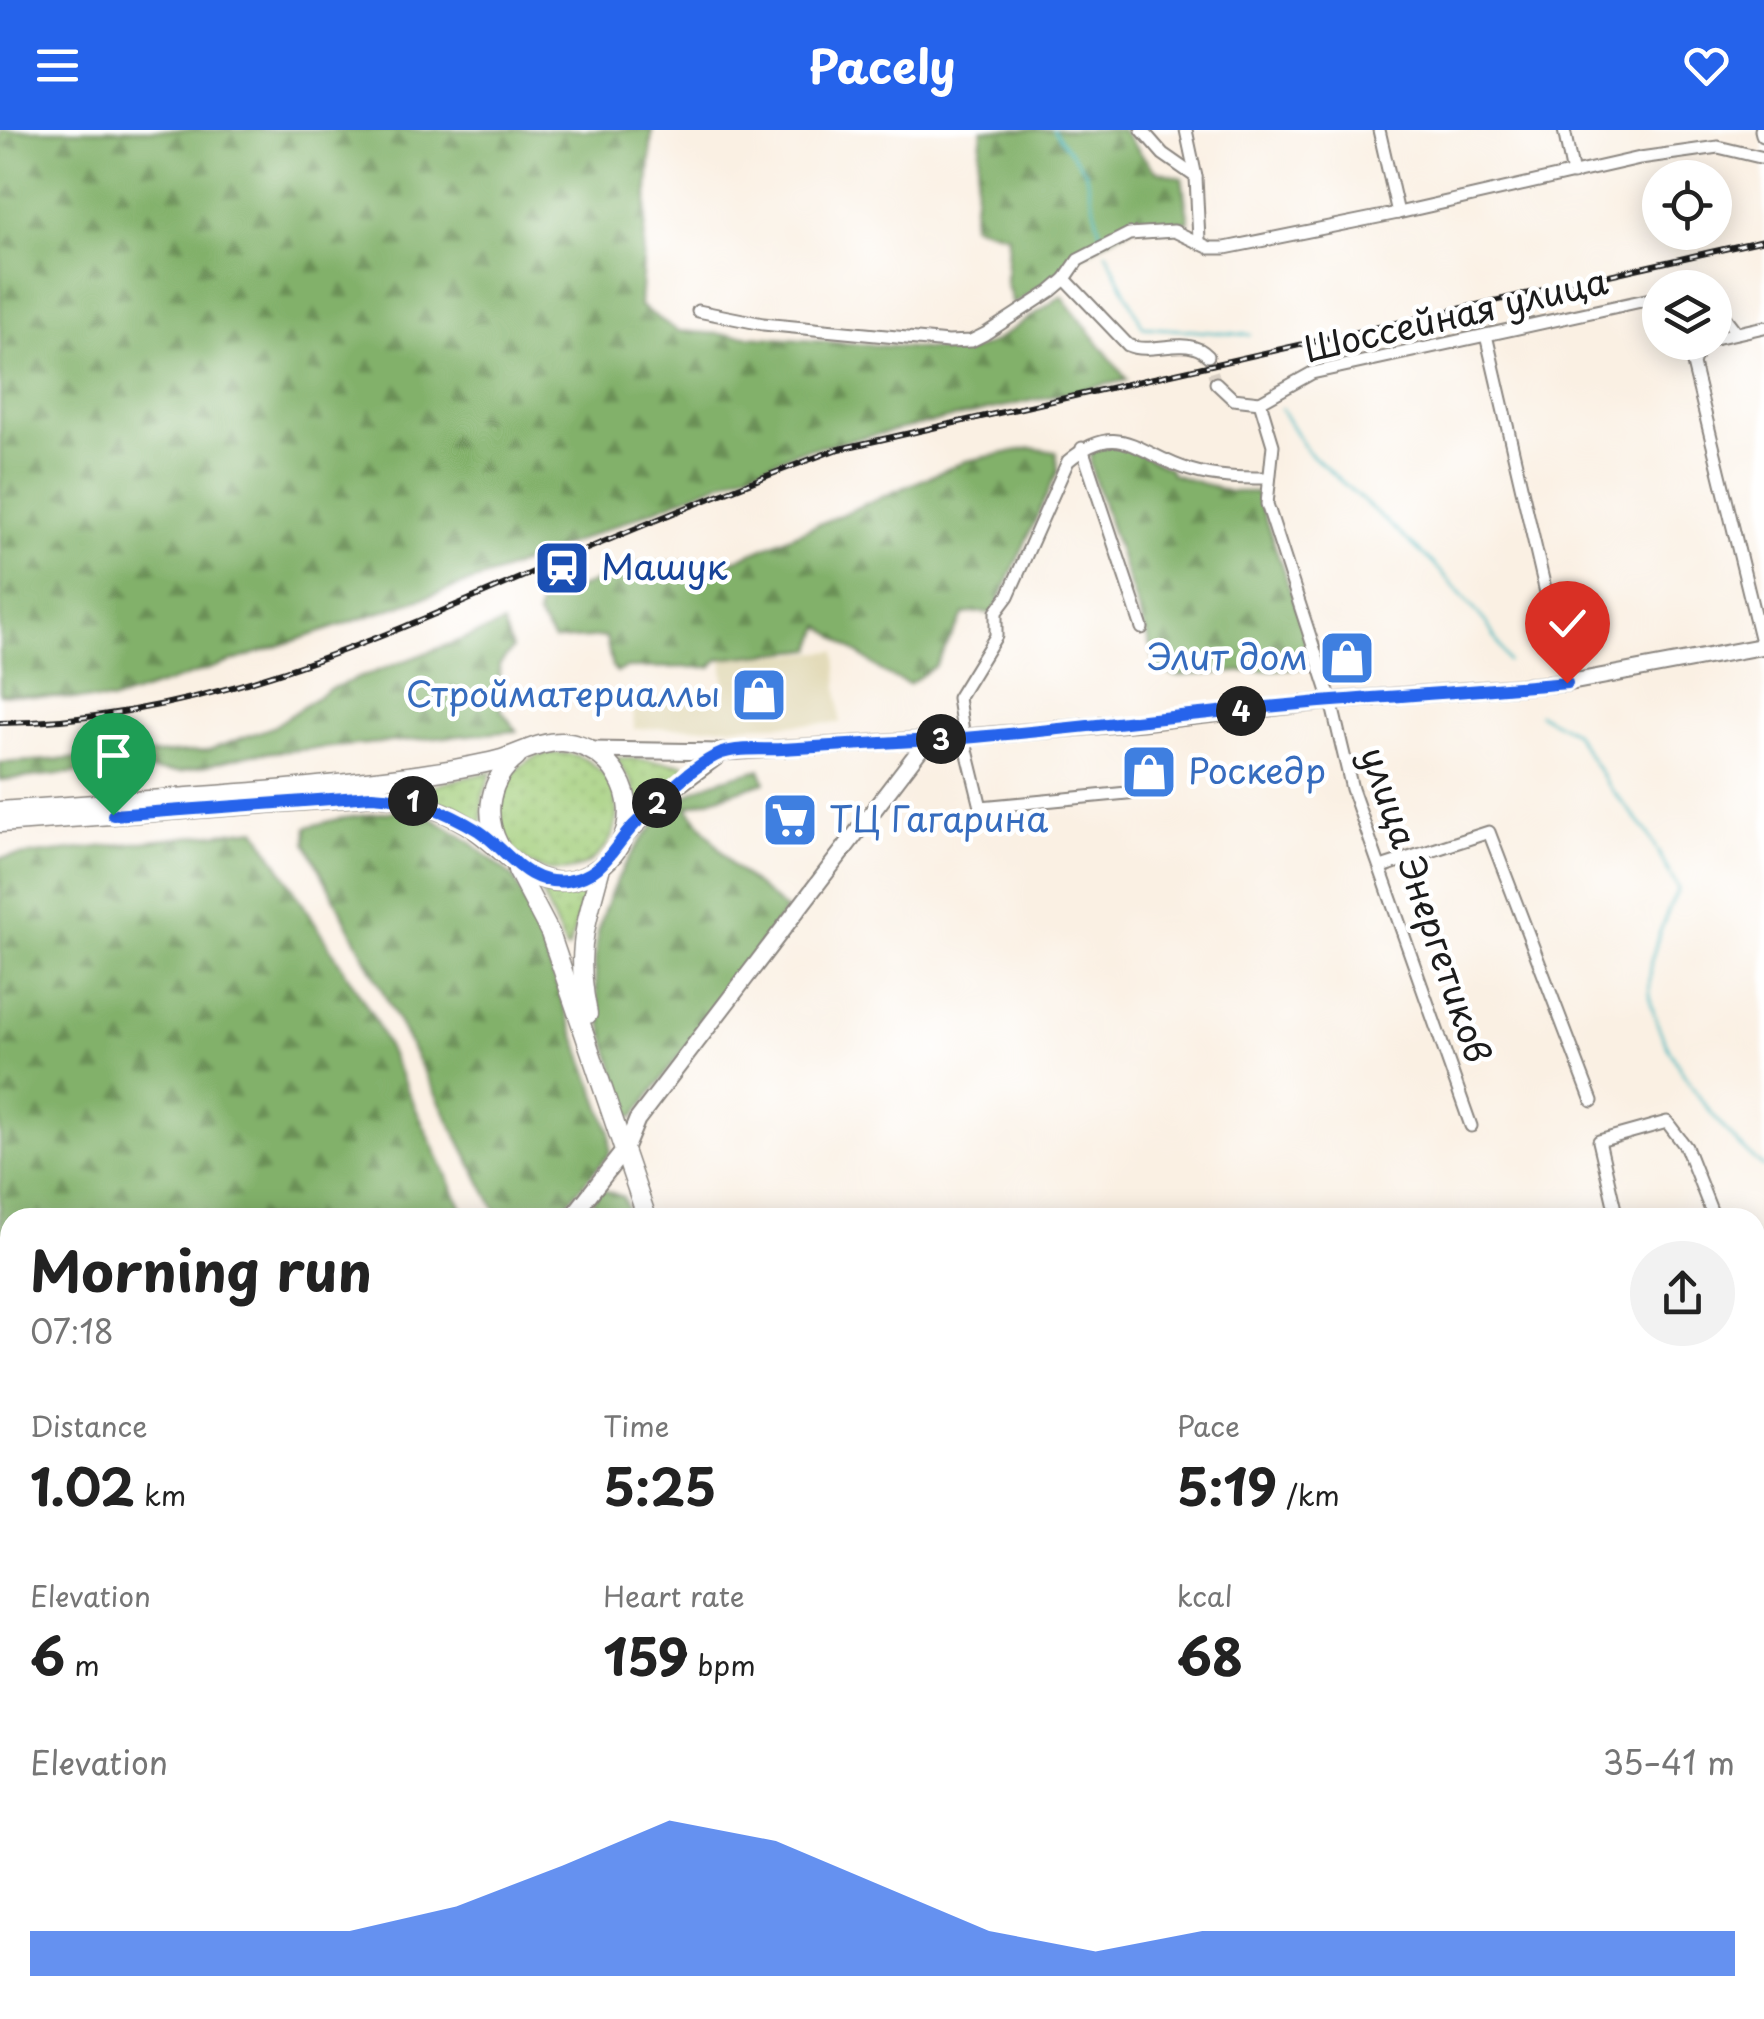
<!DOCTYPE html>
<html lang="en">
<head>
<meta charset="utf-8">
<style>
	body { margin:0; font-family:"Playpen Sans",sans-serif; background:#f2f2f2; color:#222; height:100vh; display:flex; flex-direction:column; font-size:38px; white-space:nowrap }
	* { box-sizing:border-box; margin:0 }
	p { font-size:32px; color:#767676 }
	.icon { flex:none; width:55px; height:55px; fill:none; stroke:currentColor; stroke-width:2; stroke-linecap:round; stroke-linejoin:round }
	.map { position:relative; flex:1; overflow:hidden }
	.side { position:absolute; left:0px; top:1078px; width:1765px; height:812px; display:flex; flex-direction:column; background:#fff; border-radius:30px 30px 0 0; box-shadow:0 5px 25px #0003 }
	.side>* { flex:none }
	.fabs { position:absolute; left:1642px; top:30px; display:grid; gap:20px }
	.fabs a { display:grid; place-items:center; width:90px; height:90px; border-radius:50%; background:#fff; box-shadow:0 5px 25px #0003; font-size:50px }
	.pin { position:absolute; display:grid; place-items:center; width:85px; height:85px; color:#fff; margin:-102px -42px; border-radius:50% 50% 50% 0; rotate:-45deg; box-shadow:0 0 10px #0007 }
	.pin .icon { rotate:45deg }
	.km { position:absolute; width:50px; height:50px; margin:-25px; border-radius:50%; background:#222; color:#fff; font-size:28px; line-height:50px; text-align:center }
	.round { display:grid; place-items:center; flex:none; width:105px; height:105px; border-radius:52px; background:#f2f2f2 }
	.headline { display:flex; align-items:center; justify-content:space-between; height:170px; padding:0 30px }
	h1 { font-size:55px; font-weight:700; line-height:75px }
	.stats { display:grid; grid-template-columns:repeat(3,1fr); gap:15px; height:170px; padding:10px 30px }
	.stats div { display:grid; align-content:center }
	.stats b { font-size:50px; font-weight:700 }
	.stats small { font-size:28px; font-weight:400 }
	.stats p { font-size:28px }
	.chart { height:280px; padding:20px 30px }
	.chart p { display:flex; justify-content:space-between }
	.chart svg { width:100%; height:180px; margin-top:10px; fill:#2563eb; opacity:.7 }
	header { display:flex; justify-content:space-between; align-items:center; height:130px; padding:0 30px; background:#2563eb; color:#fff; font-size:45px; font-weight:700 }
	.map>svg:first-child { display:block }
	.built { fill:#e3dbba }
	.grass { fill:url(#grass-dots); stroke:#60754b; stroke-width:2.5 }
	.forest { fill:url(#forest-firs); stroke:#4f6643; stroke-width:2.5 }
	.park { fill:#a3ce7a; stroke:#60754b; stroke-width:2.5 }
	.water { fill:#48b7be; stroke:#326a6d; stroke-width:2.5 }
	.lines { fill:none; stroke-linecap:round; stroke-linejoin:round }
	.stream { stroke:#48b7be; stroke-width:2.5 }
	.street-tunnel { stroke:#d9d0c5; stroke-width:11; stroke-dasharray:11 5.5; stroke-linecap:butt }
	.street-casing { stroke:#8b8680; stroke-width:15 }
	.secondary-casing { stroke:#8b8680; stroke-width:19 }
	.primary-casing { stroke:#8b8680; stroke-width:21 }
	.street { stroke:#fff; stroke-width:11 }
	.secondary { stroke:#fff; stroke-width:15 }
	.primary { stroke:#fff; stroke-width:18 }
	.rail-casing { stroke:#1c1c1c; stroke-width:6 }
	.rail { stroke:#fff; stroke-width:2.5; stroke-dasharray:8; stroke-linecap:butt }
	.route-casing { stroke:#fff; stroke-width:20 }
	.route { stroke:#2563eb; stroke-width:12 }
	.labels { text-anchor:middle; stroke-width:9; stroke-linejoin:round; paint-order:stroke }
	.street-label { font-size:35px; fill:#1c1c1c; stroke:#fff }
	.transit-label { font-size:35px; fill:#164399; stroke:#fff; text-anchor:start }
	.shop-label { font-size:35px; fill:#366cbe; stroke:#fff; text-anchor:end }
</style>
</head>
<body>
<header><svg class="icon" aria-label="menu" viewBox="0 0 24 24"><path d="M4 6h16M4 12h16M4 18h16"/></svg>Pacely<svg class="icon" aria-label="heart" viewBox="0 0 24 24"><path d="M12 20l-8-8c-3-5 5-10 8-4 3-6 11-1 8 4z"/></svg></header>
<div class="map">
<svg width="1764" height="1889" viewBox="0 0 1764 1889">
	<defs>
		<pattern id="grass-dots" width="8" height="8" patternUnits="userSpaceOnUse" patternTransform="scale(2.5)"><rect width="8" height="8" fill="#a3ce7a"/><path d="M2 2h.1M6 6h.1" fill="none" stroke="#8cb069" stroke-width="1.8" stroke-linecap="round"/></pattern>
		<pattern id="forest-firs" width="22" height="20" patternUnits="userSpaceOnUse" patternTransform="scale(2.5)"><rect width="22" height="20" fill="#82b16a"/><path d="M5 1l3.5 6h-7zM16 11l3.5 6h-7z" fill="#6a8f56"/></pattern>
	</defs>
	<rect width="100%" height="100%" fill="#fff"/>
	<filter id="ink" filterUnits="userSpaceOnUse"><feTurbulence type="fractalNoise" baseFrequency=".01" numOctaves="2"/><feDisplacementMap in="SourceGraphic" scale="20" xChannelSelector="R" yChannelSelector="G"/><feConvolveMatrix kernelMatrix="1 2 1 2 8 2 1 2 1" color-interpolation-filters="sRGB"/></filter>
	<filter id="wash" filterUnits="userSpaceOnUse"><feTurbulence type="fractalNoise" baseFrequency=".0048" numOctaves="4" result="noise"/><feDisplacementMap in="SourceGraphic" scale="40" xChannelSelector="R" yChannelSelector="G"/><feGaussianBlur stdDeviation="2.25" result="paint"/><feColorMatrix in="noise" values="0 0 0 0 0 0 0 0 0 0 0 0 0 0 0 0 0 1.4 0 .05"/><feComposite in="paint" operator="in"/></filter>
	<g filter="url(#wash)">
		<rect width="100%" height="100%" fill="#faf0e3"/>
		<polygon class="built" points="836,521 840,593 634,599 633,573 725,558 722,529"/>
		<g class="grass">
			<circle cx="558" cy="682" r="59"/>
			<polygon points="614,627 683,634 685,639 638,677 631,651"/>
			<polygon points="492,641 483,666 482,696 424,663 424,658"/>
			<polygon points="587,756 569,818 566,819 540,759 565,760"/>
			<polygon points="1093,1880 1585,1880 1587,1889 1094,1889"/>
		</g>
		<g class="forest">
			<polygon points="0,0 652,0 640,176 678,201 967,222 992,213 1062,166 1127,250 796,322 501,442 113,571 0,564"/>
			<polygon points="982,0 1122,0 1154,40 1182,48 1189,92 1140,92 1075,129 1045,154 1013,174 1006,152 1008,105 972,95"/>
			<path d="M1111 314C1133 316 1148 331 1169 338L1171 344 1230 362H1256L1302 494 1311 537 1175 546 1158 540 1090 335 1091 321Z"/>
			<polygon points="1031,318 1056,322 1058,340 993,484 983,482 964,484 935,536 909,554 887,545 821,496 813,519 719,529 711,537 626,538 617,542 612,537 606,507 554,510 537,485 540,474 638,434 733,431 966,331"/>
			<polygon points="503,494 512,519 499,535 501,580 517,601 252,624 180,642 102,640 0,650 0,633 206,621 273,597 329,559"/>
			<path d="M760 639 765 652 687 677 733 736 786 780 633 988 628 985C614 935 593 881 595 827 597 768 643 691 694 661 713 650 738 645 760 639Z"/>
			<polygon points="403,680 430,687 469,711 514,748 532,788 610,1002 610,1023 555,1087 499,1087 306,713 307,697 338,689"/>
			<polygon points="256,699 373,886 466,1087 10,1088 10,1357 0,1373 0,728"/>
			<polygon points="601,1059 623,1067 630,1087 582,1088"/>
			<polygon points="1756,1357 1760,1365 1764,1364 1764,1491 1755,1491"/>
			<polygon points="1764,1692 1764,1815 1760,1808 1763,1787 1755,1787 1755,1693"/>
		</g>
		<polygon class="park" points="2,1428 10,1431 10,1498 0,1492"/>
		<polygon class="water" points="1755,1831 1764,1834 1764,1884 1761,1889 1633,1889 1620,1880 1755,1880"/>
		<g class="lines">
			<g class="stream">
				<polyline points="1053,0 1085,41 1102,110"/>
				<polyline points="1106,122 1143,197 1250,205"/>
				<polyline points="1281,279 1307,321 1435,435 1487,494 1508,531"/>
				<path d="M1539 584 1574 602 1608 655 1647 702 1678 759C1663 792 1647 826 1650 864 1653 914 1724 1008 1764 1037"/>
			</g>
		</g>
	</g>
	<g filter="url(#ink)">
		<g class="lines">
			<polyline class="street-tunnel" points="1208,226 1216,253"/>
			<g class="street-casing">
				<g id="street">
					<polyline points="1142,0 1163,24 1196,47"/>
					<polyline points="1186,0 1196,47 1199,110"/>
					<polyline points="1379,0 1398,83"/>
					<polyline points="1564,0 1573,44"/>
					<path d="M1065 149 1128 215C1152 226 1188 204 1208 226"/>
					<polyline points="698,181 763,194 948,212 971,211 985,204 1051,161 1065,149 1078,130 1129,104 1174,101 1210,118 1225,118 1398,83 1640,28 1718,17 1764,28"/>
					<polyline points="1715,186 1726,189 1736,202"/>
					<polyline points="1486,205 1567,553"/>
					<polyline points="1715,208 1764,197"/>
					<polyline points="1707,212 1698,221 1693,234 1762,516"/>
					<polyline points="1216,253 1233,269 1260,272 1312,243 1655,168 1660,169"/>
					<polyline points="1260,272 1273,315 1267,374 1331,571 1352,659 1471,996"/>
					<polyline points="1082,318 1142,498"/>
					<path d="M1148 661 981 677 964 608 958 568 996 506V482L1008 466 1068 331C1120 287 1138 325 1190 340 1216 348 1241 348 1268 348"/>
					<polyline points="1381,737 1489,702 1592,971"/>
					<polyline points="1617,1088 1599,1011 1667,992 1686,1017 1714,1088"/>
					<polyline points="1755,1255 1764,1299"/>
					<polyline points="745,1880 746,1889"/>
				</g>
			</g>
			<g class="secondary-casing">
				<g id="secondary">
					<polyline points="1763,0 1764,4"/>
					<polyline points="591,620 723,622 956,608 1142,592 1331,571 1567,553 1764,516"/>
					<polyline points="624,707 673,659 723,622"/>
					<polyline points="571,1088 625,1019 637,990 928,609"/>
					<polyline points="72,1889 77,1880"/>
				</g>
			</g>
			<g class="primary-casing">
				<g id="primary">
					<path d="M0 681C138 670 278 663 416 645 443 641 471 637 498 630 520 624 539 611 563 612 586 614 607 627 618 647 630 667 631 691 621 712 615 726 603 736 589 744 535 772 506 717 466 694 436 676 407 668 373 666L0 693"/>
					<path d="M499 715C483 684 489 649 517 627"/>
					<polyline points="517,740 550,803 647,1088"/>
					<path d="M588 884C575 821 585 797 601 737"/>
					<polyline points="773,1880 774,1889"/>
				</g>
			</g>
			<use href="#street" class="street"/>
			<use href="#secondary" class="secondary"/>
			<use href="#primary" class="primary"/>
			<g class="rail-casing">
				<path id="rail" d="M0 593C190 591 360 517 531 443 632 399 733 358 835 320L1764 110"/>
			</g>
			<use href="#rail" class="rail"/>
		</g>
	</g>
	<g class="lines" filter="url(#ink)">
		<g class="route-casing">
			<path id="route" d="M113 685 372 666C412 668 445 680 479 701 509 721 525 756 567 751 604 746 612 718 634 695 656 673 693 634 722 623 739 617 764 620 782 619 843 615 904 612 964 608 1087 598 1210 581 1333 571 1411 565 1489 560 1567 553"/>
		</g>
		<use href="#route" class="route"/>
	</g>
	<defs>
		<g id="station-square" transform="scale(2.875)"><rect x="-9" y="-9" width="18" height="18" rx="4" fill="#1a4fb4" stroke="#fff"/><path d="M-3-6H3Q5-6 5-4V2Q5 4 3 4L4.5 6H3L1.5 4h-3L-3 6H-4.5L-3 4Q-5 4-5 2V-4Q-5-6-3-6ZM-3.5-4v3h7v-3ZM-3.5 1v1.5H-2V1ZM2 1v1.5H3.5V1Z" fill="#fff"/></g>
		<g id="shop-square" transform="scale(2.875)"><rect x="-9" y="-9" width="18" height="18" rx="4" fill="#3f7fe0" stroke="#fff"/><path d="M-5-2.5h2.3a2.7 3.5 0 0 1 5.4 0H5L5.5 6h-11ZM-1.5-2.5h3a1.5 2.3 0 0 0-3 0Z" fill="#fff"/></g>
		<g id="supermarket-square" transform="scale(2.875)"><rect x="-9" y="-9" width="18" height="18" rx="4" fill="#3f7fe0" stroke="#fff"/><path d="M-6-5.5h2.5l.6 2H6L4.5 2H-2.5L-4.4-4H-6ZM-1.5 3.2a1.3 1.3 0 1 0 .1 0ZM3 3.2a1.3 1.3 0 1 0 .1 0Z" fill="#fff"/></g>
	</defs>
	<g fill-rule="evenodd">
		<use href="#station-square" x="562" y="438"/>
		<use href="#shop-square" x="1347" y="528"/>
		<use href="#shop-square" x="759" y="565"/>
		<use href="#shop-square" x="1149" y="642"/>
		<use href="#supermarket-square" x="790" y="690"/>
	</g>
	<g class="labels">
		<g class="street-label">
			<text transform="translate(1456 186) rotate(-13)" y="12">Шоссейная улица</text>
			<text transform="translate(1425 775) rotate(71)" y="12">улица Энергетиков</text>
		</g>
		<g class="transit-label">
			<text x="601" y="450">Машук</text>
		</g>
		<g class="shop-label">
			<text x="1308" y="540">Элит дом</text>
			<text x="720" y="577">Стройматериаллы</text>
			<text x="1188" y="654" text-anchor="start">Роскедр</text>
			<text x="829" y="702" text-anchor="start">ТЦ Гагарина</text>
		</g>
	</g>
</svg>
<div class="fabs">
<a><svg class="icon" aria-label="locate" viewBox="0 0 24 24"><circle cx="12" cy="12" r="6"/><path d="M12 2v4M12 18v4M2 12h4M18 12h4"/></svg></a>
<a><svg class="icon" aria-label="layers" viewBox="0 0 24 24"><path d="M12 4l9 5-9 5-9-5zM3 14l9 5 9-5"/></svg></a>
</div>
<div class="pin" style="left:113px;top:685px;background:#1e9e55"><svg class="icon" aria-label="arrive" viewBox="0 0 24 24"><path d="M6 21V4h12l-3 4 3 4H6"/></svg></div>
<div class="pin" style="left:1567px;top:553px;background:#d93025"><svg class="icon" aria-label="check" viewBox="0 0 24 24"><path d="M5 12l5 5 9-10"/></svg></div>
<b class="km" style="left:413px;top:671px">1</b>
<b class="km" style="left:657px;top:673px">2</b>
<b class="km" style="left:941px;top:609px">3</b>
<b class="km" style="left:1241px;top:581px">4</b>
<section class="side">
<div class="headline"><div><h1>Morning run</h1><p>07:18</p></div><a class="round"><svg class="icon" aria-label="share" viewBox="0 0 24 24"><path d="M12 15V3M7 8l5-5 5 5M5 13v7h14v-7"/></svg></a></div>
<div class="stats">
<div><p>Distance</p><b>1.02<small> km</small></b></div>
<div><p>Time</p><b>5:25</b></div>
<div><p>Pace</p><b>5:19<small> /km</small></b></div>
</div>
<div class="stats">
<div><p>Elevation</p><b>6<small> m</small></b></div>
<div><p>Heart rate</p><b>159<small> bpm</small></b></div>
<div><p>kcal</p><b>68</b></div>
</div>
<div class="chart"><p><span>Elevation</span>35–41 m</p>
<svg viewBox="0 0 160 44" preserveAspectRatio="none"><path d="M0 44V33L10 33L20 33L30 33L40 27L50 17L60 6L70 11L80 22L90 33L100 38L110 33L120 33L130 33L140 33L150 33L160 33V44z"/></svg>
</div>
</section>
</div>
</body>
</html>
